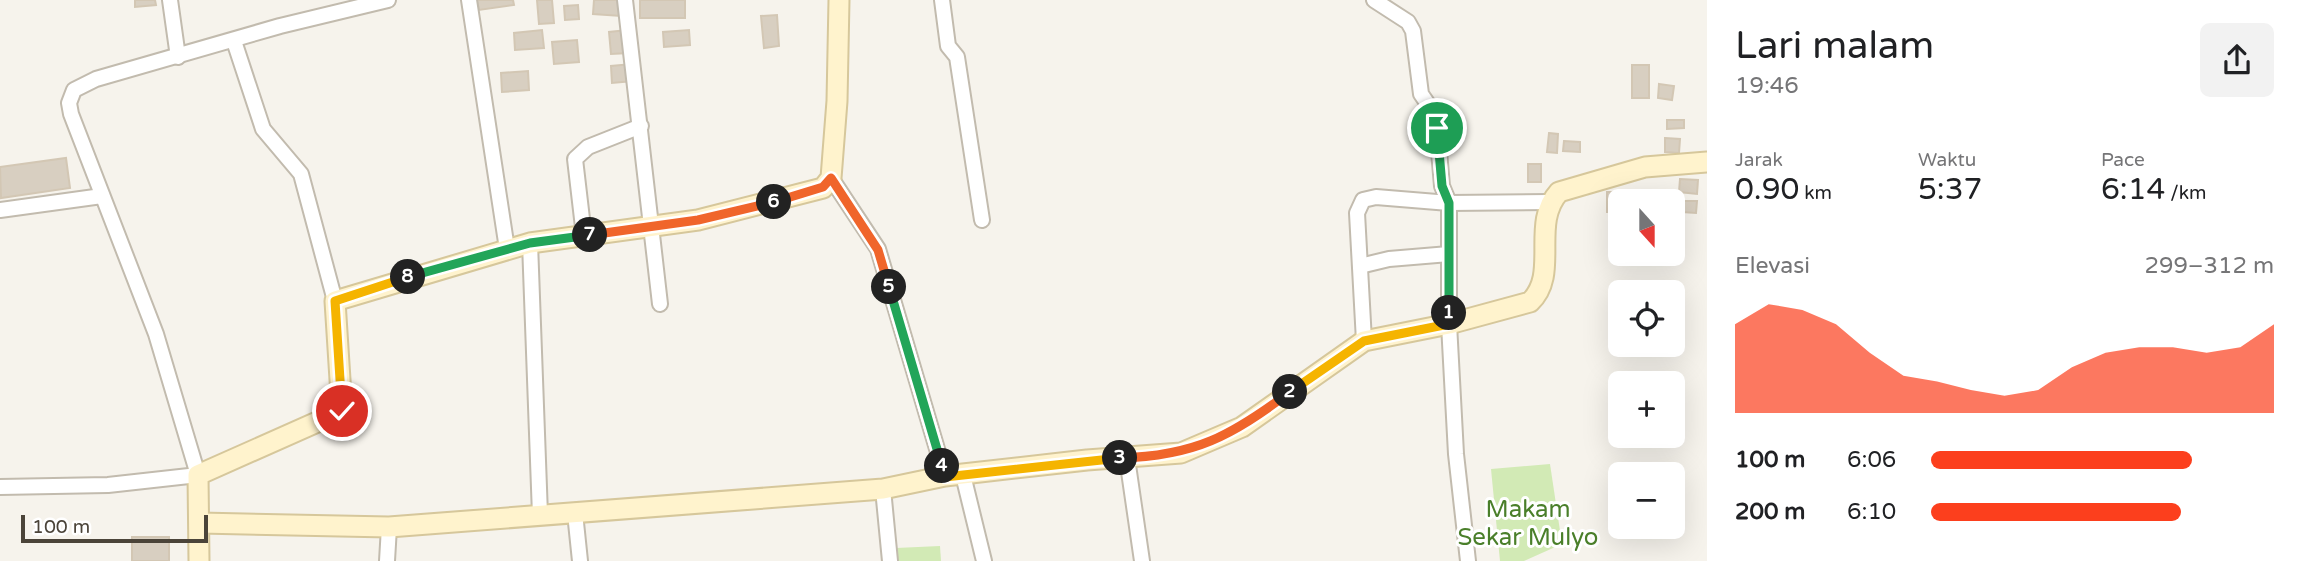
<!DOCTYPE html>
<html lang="id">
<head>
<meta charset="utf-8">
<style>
	body { margin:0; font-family:"Varela Round",sans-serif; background:#f2f2f2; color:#202124; height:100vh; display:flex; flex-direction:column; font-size:26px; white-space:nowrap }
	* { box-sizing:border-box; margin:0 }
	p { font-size:23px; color:#757577 }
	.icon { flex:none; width:38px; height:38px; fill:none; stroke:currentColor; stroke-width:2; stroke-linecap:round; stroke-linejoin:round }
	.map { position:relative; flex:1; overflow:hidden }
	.sheet { display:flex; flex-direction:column; background:#fff; width:595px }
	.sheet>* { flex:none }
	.needle { width:46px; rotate:159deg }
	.buttons { position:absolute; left:1608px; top:189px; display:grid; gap:14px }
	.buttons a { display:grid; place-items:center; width:77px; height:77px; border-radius:10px; background:#fff; box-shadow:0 7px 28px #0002; font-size:35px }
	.scale { position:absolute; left:21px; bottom:18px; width:187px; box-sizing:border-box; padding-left:7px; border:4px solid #4b4439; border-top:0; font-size:19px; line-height:24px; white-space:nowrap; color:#4b4439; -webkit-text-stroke:5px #fff; paint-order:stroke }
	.pin { position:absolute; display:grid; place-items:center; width:60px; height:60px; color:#fff; margin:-30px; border:4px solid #fff; border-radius:50%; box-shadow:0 2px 7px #0007 }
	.km { position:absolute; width:35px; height:35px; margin:-18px; border-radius:50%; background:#222; color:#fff; font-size:19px; line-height:35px; text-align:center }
	.round { display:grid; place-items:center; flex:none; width:74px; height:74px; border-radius:10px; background:#f2f2f2 }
	.summary { display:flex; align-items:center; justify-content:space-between; height:119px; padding:0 28px }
	h1 { font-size:38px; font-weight:600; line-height:52px }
	.figures { display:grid; grid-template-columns:repeat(3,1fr); gap:10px; height:119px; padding:7px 28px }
	.figures div { display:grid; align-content:center }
	.figures b { font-size:30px; font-weight:600 }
	.figures small { font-size:19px; font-weight:400 }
	.figures p { font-size:19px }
	.chart { height:196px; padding:14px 28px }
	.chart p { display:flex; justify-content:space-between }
	.chart svg { width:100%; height:126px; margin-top:7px; fill:#fc3f1d; opacity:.7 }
	ul { padding:0 28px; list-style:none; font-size:23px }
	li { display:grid; grid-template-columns:112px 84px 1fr; align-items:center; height:52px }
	li i { height:18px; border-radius:9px; background:#fc3f1d }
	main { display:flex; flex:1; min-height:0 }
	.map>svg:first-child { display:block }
	.green { fill:#d2eab5 }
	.building { fill:#d8cfc1; stroke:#d3c7b4; stroke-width:2 }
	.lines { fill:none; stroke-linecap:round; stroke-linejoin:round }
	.street-casing { stroke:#c2bbae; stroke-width:18 }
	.secondary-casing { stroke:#d6c79b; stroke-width:23 }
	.street { stroke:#fff; stroke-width:14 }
	.secondary { stroke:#fff3cd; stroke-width:19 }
	.split-1-casing { stroke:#fff; stroke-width:14 }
	.split-2-casing { stroke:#fff; stroke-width:14 }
	.split-3-casing { stroke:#fff; stroke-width:14 }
	.split-4-casing { stroke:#fff; stroke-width:14 }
	.split-5-casing { stroke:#fff; stroke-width:14 }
	.split-6-casing { stroke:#fff; stroke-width:14 }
	.split-7-casing { stroke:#fff; stroke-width:14 }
	.split-8-casing { stroke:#fff; stroke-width:14 }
	.split-9-casing { stroke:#fff; stroke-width:14 }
	.split-1 { stroke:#22a559; stroke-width:9 }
	.split-2 { stroke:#f5b400; stroke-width:9 }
	.split-3 { stroke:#f0652b; stroke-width:9 }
	.split-4 { stroke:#f5b400; stroke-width:9 }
	.split-5 { stroke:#22a559; stroke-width:9 }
	.split-6 { stroke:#f0652b; stroke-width:9 }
	.split-7 { stroke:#f0652b; stroke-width:9 }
	.split-8 { stroke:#22a559; stroke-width:9 }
	.split-9 { stroke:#f5b400; stroke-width:9 }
	.labels { text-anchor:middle; stroke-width:6; stroke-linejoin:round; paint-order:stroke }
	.park-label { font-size:24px; fill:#4a7f2a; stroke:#fff }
</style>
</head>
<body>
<main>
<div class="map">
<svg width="1707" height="561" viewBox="0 0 1707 561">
	<rect width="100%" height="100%" fill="#f6f3ec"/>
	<g class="green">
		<polygon points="1550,464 1562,544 1524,561 1500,561 1491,469"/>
		<polygon points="940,546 941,561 897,561 896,548"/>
	</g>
	<g class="building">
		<polygon points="135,0 155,0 156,5 135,7"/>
		<polygon points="477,0 513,0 514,5 479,10"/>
		<polygon points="537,0 552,0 554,23 539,24"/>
		<polygon points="594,0 622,0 621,16 593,14"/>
		<rect x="640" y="0" width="45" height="18"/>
		<polygon points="578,5 579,19 565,20 564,6"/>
		<polygon points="777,15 779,46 764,48 761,16"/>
		<polygon points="542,30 544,48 515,50 514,33"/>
		<polygon points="627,30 629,53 611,54 609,32"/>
		<polygon points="689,30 690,45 664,47 663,32"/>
		<polygon points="577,40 579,62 554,64 552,42"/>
		<polygon points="632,64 633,81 612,83 611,66"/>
		<rect x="1632" y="65" width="17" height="33"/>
		<polygon points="528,71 529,90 502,92 501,73"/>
		<polygon points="1659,84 1674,86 1672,100 1658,98"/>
		<polygon points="1667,120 1684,120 1684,128 1667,129"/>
		<polygon points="1549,133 1558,134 1557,153 1547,152"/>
		<polygon points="1665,138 1680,139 1679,153 1665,152"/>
		<polygon points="1564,141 1580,142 1580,152 1563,151"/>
		<polygon points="66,158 70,188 1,198 0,167"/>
		<rect x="1528" y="164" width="13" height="18"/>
		<polygon points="1680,179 1698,180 1697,194 1679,192"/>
		<rect x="1607" y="192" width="10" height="20"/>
		<polygon points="1683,201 1697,201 1696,213 1682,212"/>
		<rect x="132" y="537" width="37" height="24"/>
	</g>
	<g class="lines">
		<g class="street-casing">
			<g id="street">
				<polyline points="170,0 178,57"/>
				<polyline points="469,0 507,249"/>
				<polyline points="625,0 660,304"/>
				<polyline points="942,0 948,46 957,57 982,220"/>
				<polyline points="1374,0 1408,22 1413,31 1421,94 1432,110 1437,128 1442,186 1449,203 1449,324 1456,454 1468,561"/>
				<polyline points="234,41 263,129 301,174 335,301"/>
				<polyline points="831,178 878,249 945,476"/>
				<polyline points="0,210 102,196"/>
				<polyline points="584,236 575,159 588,147 641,126"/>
				<polyline points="530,243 540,515"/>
				<polyline points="1360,266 1389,259 1449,254"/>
				<polyline points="1364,341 1357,213 1363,200 1376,197 1449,203 1550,202"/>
				<polyline points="1127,458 1142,561"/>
				<polyline points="963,475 984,561"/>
				<polyline points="0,487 108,485 198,475 156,334 71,114 69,103 74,90 96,79 280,26 388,0"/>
				<polyline points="883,489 890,561"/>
				<polyline points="575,513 580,561"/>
				<polyline points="387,561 389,527"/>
			</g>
		</g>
		<g class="secondary-casing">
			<g id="secondary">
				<path d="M200 523 389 527 883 489 945 476 1087 460 1181 453 1242 427 1364 341 1449 324 1530 302C1560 274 1530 224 1559 192L1645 167 1707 162"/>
				<polyline points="199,561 198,475 342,411 335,301 530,243 698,220 823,188 831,178 837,101 839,0"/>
			</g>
		</g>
		<use href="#street" class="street"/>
		<use href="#secondary" class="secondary"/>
	</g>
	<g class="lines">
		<g class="split-1-casing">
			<polyline id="split-1" points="1437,128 1442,186 1449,203 1449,313"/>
		</g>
		<g class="split-2-casing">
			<polyline id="split-2" points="1290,392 1364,341 1449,324 1449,313"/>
		</g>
		<g class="split-3-casing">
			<path id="split-3" d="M1120 458C1195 456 1231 436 1290 392"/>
		</g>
		<g class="split-4-casing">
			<polyline id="split-4" points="942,466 945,477 1120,458"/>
		</g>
		<g class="split-5-casing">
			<polyline id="split-5" points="889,287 942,466"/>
		</g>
		<g class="split-6-casing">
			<polyline id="split-6" points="774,202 823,187 831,178 878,250 889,287"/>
		</g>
		<g class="split-7-casing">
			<polyline id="split-7" points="590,235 698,220 774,202"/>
		</g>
		<g class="split-8-casing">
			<polyline id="split-8" points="408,277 530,243 590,235"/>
		</g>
		<g class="split-9-casing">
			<polyline id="split-9" points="342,411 335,301 408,277"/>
		</g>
		<use href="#split-1" class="split-1"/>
		<use href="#split-2" class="split-2"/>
		<use href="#split-3" class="split-3"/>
		<use href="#split-4" class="split-4"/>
		<use href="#split-5" class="split-5"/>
		<use href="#split-6" class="split-6"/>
		<use href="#split-7" class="split-7"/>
		<use href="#split-8" class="split-8"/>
		<use href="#split-9" class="split-9"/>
	</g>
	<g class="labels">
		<g class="park-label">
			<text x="1528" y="517">Makam<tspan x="1528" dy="28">Sekar Mulyo</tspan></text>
		</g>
	</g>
</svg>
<div class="buttons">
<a><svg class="needle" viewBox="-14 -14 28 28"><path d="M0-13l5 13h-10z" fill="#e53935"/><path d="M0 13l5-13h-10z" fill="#757577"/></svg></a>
<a><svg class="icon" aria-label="locate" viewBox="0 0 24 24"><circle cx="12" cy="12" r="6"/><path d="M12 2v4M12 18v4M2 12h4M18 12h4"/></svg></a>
<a>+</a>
<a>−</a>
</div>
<div class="scale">100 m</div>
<div class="pin" style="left:1437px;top:128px;background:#1e9e55"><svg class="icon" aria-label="arrive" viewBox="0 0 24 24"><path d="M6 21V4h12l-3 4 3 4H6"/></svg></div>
<div class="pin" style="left:342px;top:411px;background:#d93025"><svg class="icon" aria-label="check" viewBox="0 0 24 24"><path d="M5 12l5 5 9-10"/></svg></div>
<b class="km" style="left:1449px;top:313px">1</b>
<b class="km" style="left:1290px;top:392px">2</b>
<b class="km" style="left:1120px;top:458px">3</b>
<b class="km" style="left:942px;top:466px">4</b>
<b class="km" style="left:889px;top:287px">5</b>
<b class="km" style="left:774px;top:202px">6</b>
<b class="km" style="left:590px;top:235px">7</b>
<b class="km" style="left:408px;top:277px">8</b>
</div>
<section class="sheet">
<div class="summary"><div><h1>Lari malam</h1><p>19:46</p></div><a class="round"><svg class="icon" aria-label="share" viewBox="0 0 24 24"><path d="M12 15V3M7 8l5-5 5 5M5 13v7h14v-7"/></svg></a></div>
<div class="figures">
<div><p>Jarak</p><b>0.90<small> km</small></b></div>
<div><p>Waktu</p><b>5:37</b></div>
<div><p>Pace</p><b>6:14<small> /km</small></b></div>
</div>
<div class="chart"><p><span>Elevasi</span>299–312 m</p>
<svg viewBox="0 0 160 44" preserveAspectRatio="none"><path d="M0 44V13L10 6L20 8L30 13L40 23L50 31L60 33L70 36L80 38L90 36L100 28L110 23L120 21L130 21L140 23L150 21L160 13V44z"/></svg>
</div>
<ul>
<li><b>100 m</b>6:06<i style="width:76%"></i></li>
<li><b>200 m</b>6:10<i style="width:73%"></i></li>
</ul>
</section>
</main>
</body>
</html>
